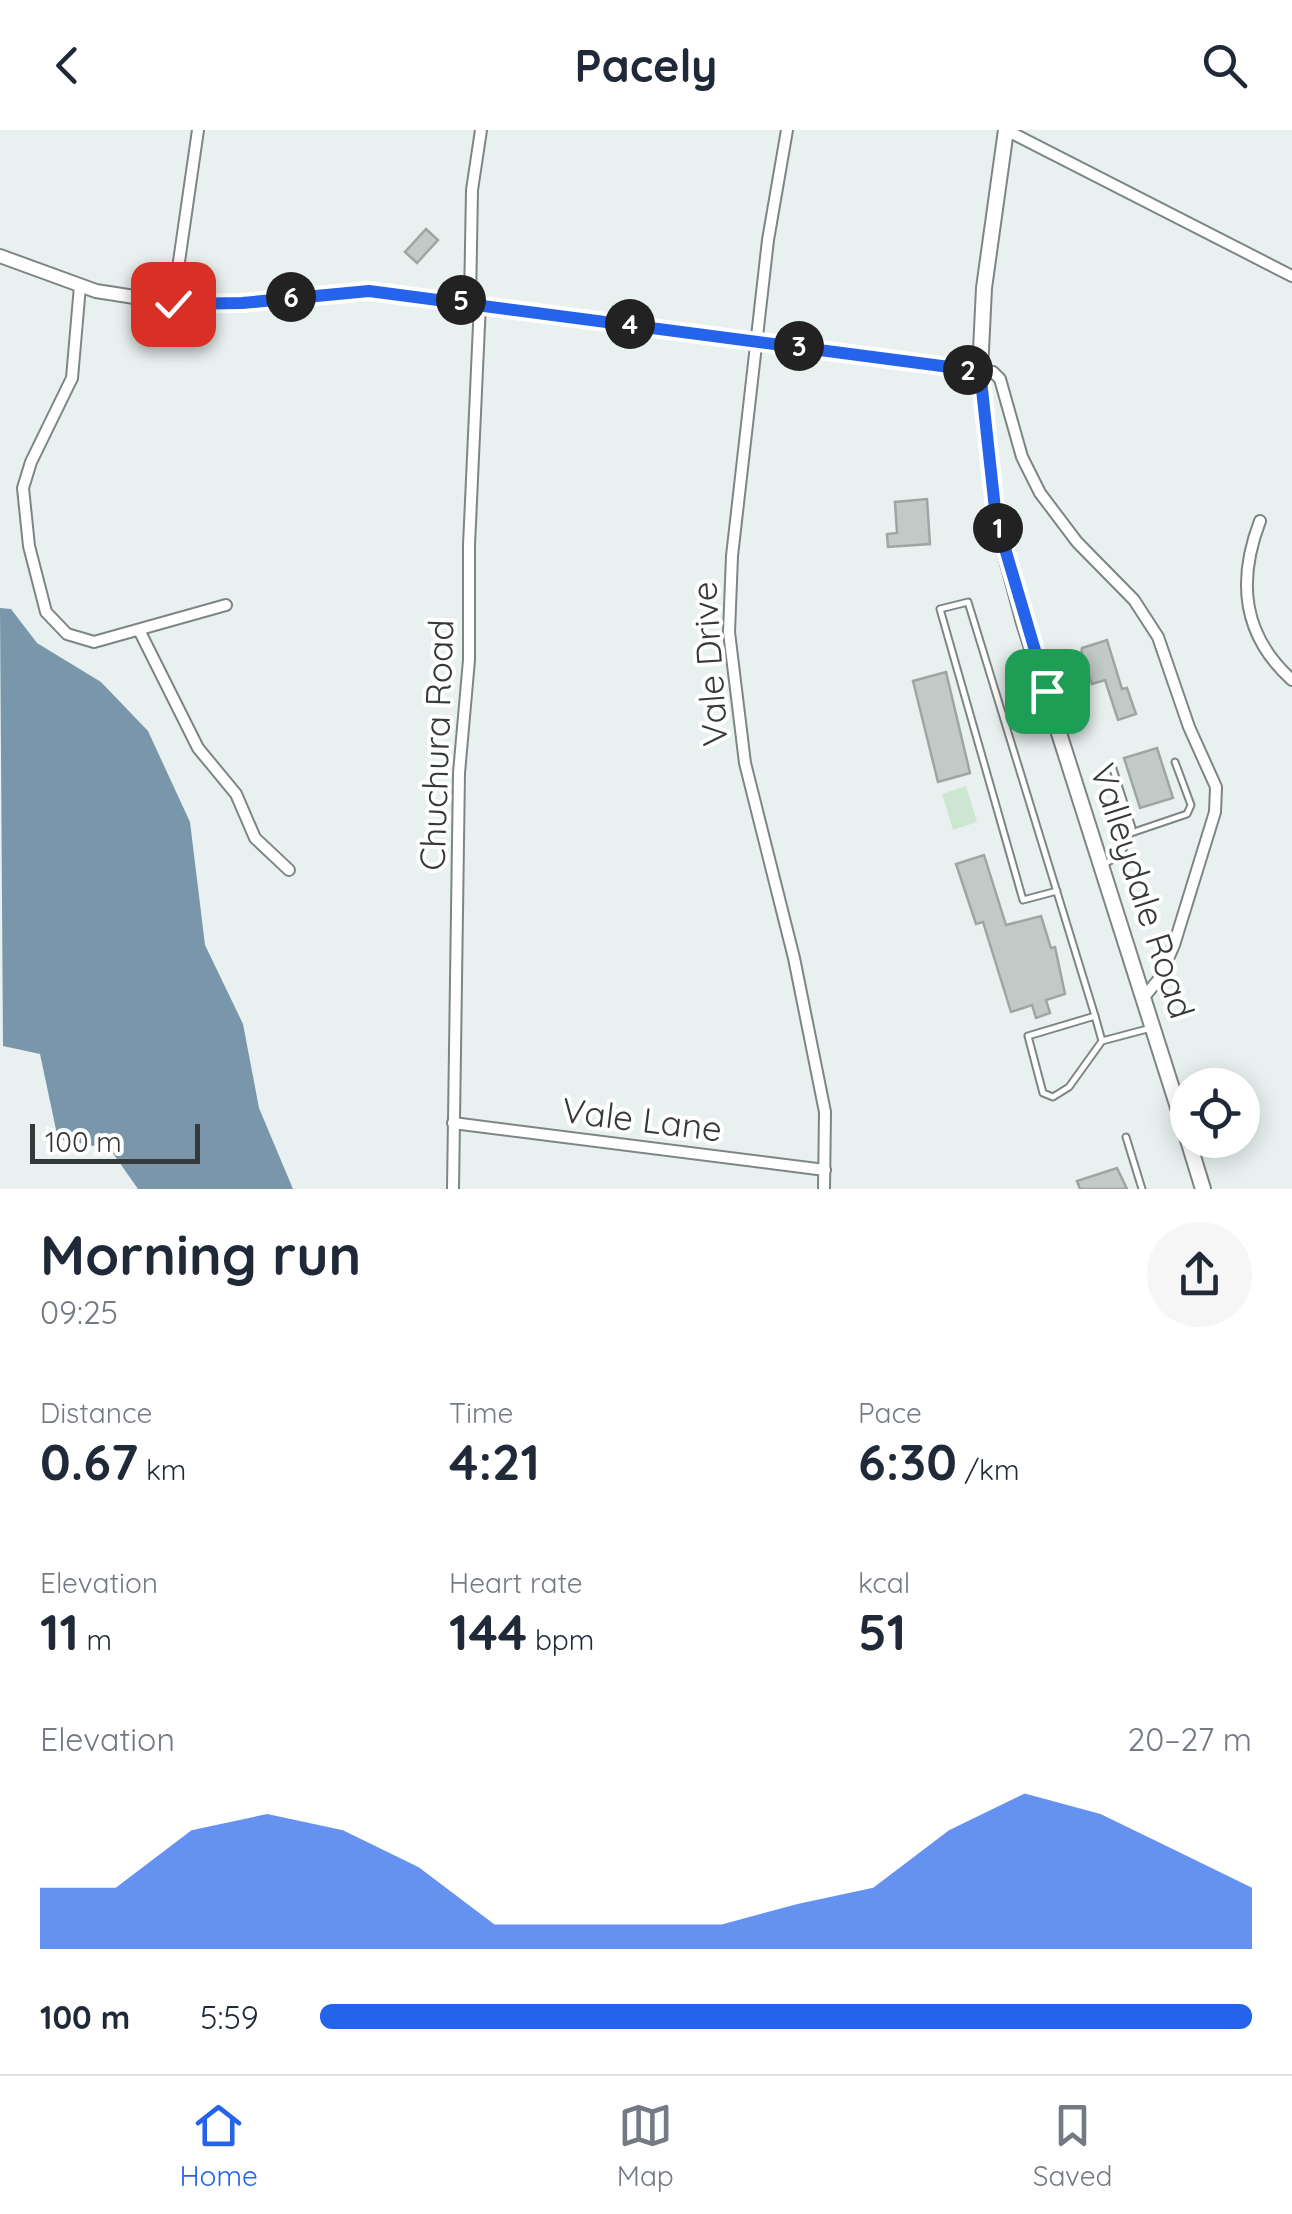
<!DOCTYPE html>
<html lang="en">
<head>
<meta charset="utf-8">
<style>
	body { margin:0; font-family:Quicksand,sans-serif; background:#f6f6f7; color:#1f2937; height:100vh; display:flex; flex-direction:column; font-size:38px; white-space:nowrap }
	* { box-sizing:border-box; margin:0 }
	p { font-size:32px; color:#747a83 }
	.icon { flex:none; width:55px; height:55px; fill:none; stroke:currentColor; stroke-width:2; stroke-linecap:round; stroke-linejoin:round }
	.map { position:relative; height:1059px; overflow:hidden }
	.panel { display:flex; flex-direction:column; background:#fff; flex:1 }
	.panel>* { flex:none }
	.buttons { position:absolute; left:1170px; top:938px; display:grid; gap:20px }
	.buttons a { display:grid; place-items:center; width:90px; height:90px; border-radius:50%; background:#fff; box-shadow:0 5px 25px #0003; font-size:50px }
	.scale { position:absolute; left:30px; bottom:25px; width:170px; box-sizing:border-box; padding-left:10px; border:5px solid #363939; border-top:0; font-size:28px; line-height:35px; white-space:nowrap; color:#363939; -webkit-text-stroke:8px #fff; paint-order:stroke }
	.pin { position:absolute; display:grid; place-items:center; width:85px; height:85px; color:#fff; margin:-42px; border-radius:20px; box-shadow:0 5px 15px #0006 }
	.km { position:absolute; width:50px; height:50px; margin:-25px; border-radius:50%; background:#222; color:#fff; font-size:28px; line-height:50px; text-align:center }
	.round { display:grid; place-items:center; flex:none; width:105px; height:105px; border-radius:52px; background:#f6f6f7 }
	.headline { display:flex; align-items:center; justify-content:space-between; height:170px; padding:0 40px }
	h1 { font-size:55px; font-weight:700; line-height:75px }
	.metrics { display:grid; grid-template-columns:repeat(3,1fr); gap:15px; height:170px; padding:10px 40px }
	.metrics div { display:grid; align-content:center }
	.metrics b { font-size:50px; font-weight:700 }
	.metrics small { font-size:28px; font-weight:400 }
	.metrics p { font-size:28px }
	.chart { height:280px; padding:20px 40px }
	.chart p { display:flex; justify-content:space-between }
	.chart svg { width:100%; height:180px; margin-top:10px; fill:#2563eb; opacity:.7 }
	ul { padding:0 40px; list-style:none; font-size:32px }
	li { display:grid; grid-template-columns:160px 120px 1fr; align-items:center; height:75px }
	li i { height:25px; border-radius:12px; background:#2563eb }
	header { display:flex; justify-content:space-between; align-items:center; height:130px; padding:0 40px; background:#fff; font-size:45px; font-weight:700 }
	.dock { display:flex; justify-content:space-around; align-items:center; height:140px; border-top:2px solid #e0e1e3; background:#fff; font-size:28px; color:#747a83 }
	.dock a { display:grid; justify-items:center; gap:5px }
	.dock .on { color:#2563eb }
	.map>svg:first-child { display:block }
	.green { fill:#cde6d1 }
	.water { fill:#7996ab }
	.building { fill:#c2cac7; stroke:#9ea6a3; stroke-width:2.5 }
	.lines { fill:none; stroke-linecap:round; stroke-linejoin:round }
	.service-casing { stroke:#7e8585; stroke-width:9 }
	.minor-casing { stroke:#7e8585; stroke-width:14 }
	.tertiary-casing { stroke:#7e8585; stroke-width:16 }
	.secondary-casing { stroke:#7e8585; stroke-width:18 }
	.service { stroke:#fff; stroke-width:5 }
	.minor { stroke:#fff; stroke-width:10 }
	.tertiary { stroke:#fff; stroke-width:12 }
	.secondary { stroke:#fff; stroke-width:14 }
	.route-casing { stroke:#fff; stroke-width:20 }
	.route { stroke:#2563eb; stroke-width:12 }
	.labels { text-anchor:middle; stroke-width:8; stroke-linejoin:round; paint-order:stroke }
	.street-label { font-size:35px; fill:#363939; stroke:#fff }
</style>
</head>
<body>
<header><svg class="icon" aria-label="back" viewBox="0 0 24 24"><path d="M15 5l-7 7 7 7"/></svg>Pacely<svg class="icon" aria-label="search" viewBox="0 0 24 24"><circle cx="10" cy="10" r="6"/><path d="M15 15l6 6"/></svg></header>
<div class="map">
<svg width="1292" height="1059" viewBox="0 0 1292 1059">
	<rect width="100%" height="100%" fill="#e8f1f0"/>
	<polygon class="green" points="966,656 977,692 953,700 942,664"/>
	<polygon class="water" points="0,478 11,479 37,513 101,552 148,601 190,692 205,815 243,894 259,978 293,1059 138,1059 110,1019 58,1009 40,924 3,916"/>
	<g class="building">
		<polygon points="426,99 438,110 417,133 405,122"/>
		<polygon points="927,369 930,414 888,417 887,404 897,403 895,372"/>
		<polygon points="1107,510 1122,559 1127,558 1136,584 1118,590 1105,550 1092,554 1081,525 1082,518"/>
		<polygon points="946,542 970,643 938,652 913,551"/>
		<polygon points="1157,618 1173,668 1140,678 1124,628"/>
		<polygon points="984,725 1006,795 1041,786 1051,818 1055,817 1065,864 1046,870 1050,883 1036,888 1032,875 1011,882 983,792 976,794 956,734"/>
		<polygon points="1117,1038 1127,1059 1080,1059 1077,1051"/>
	</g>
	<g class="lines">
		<g class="service-casing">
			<g id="service">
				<polyline points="1131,703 1187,684 1191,675 1175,632"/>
				<polyline points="1105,734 1121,724 1132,698 1112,636"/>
				<polyline points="1057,761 1023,770 940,479 968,472 1095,886"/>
				<polyline points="1102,911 1095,886 1028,906 1043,963 1053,967 1069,957 1102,911 1151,898"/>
				<polyline points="1126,1007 1142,1059"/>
			</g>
		</g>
		<g class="minor-casing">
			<g id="minor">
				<polyline points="787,0 768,110 732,426 729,502 745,633 794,828 825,982 824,1059"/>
				<polyline points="1006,0 1292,146"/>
				<polyline points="80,156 72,248 31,332 23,358 29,416 46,482 67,504 94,512 226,475"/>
				<polyline points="470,172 472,60 481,0"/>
				<polyline points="173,173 198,0"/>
				<polyline points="980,241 993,242 1000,249 1022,327 1040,363 1077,412 1134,470 1158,507 1189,597 1216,657 1215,682 1174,815 1159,849 1144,867"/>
				<path d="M1260 391C1237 451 1242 505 1292 550"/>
				<polyline points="139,500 198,618 236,664 255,708 289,740"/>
				<polyline points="453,993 825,1040"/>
				<polyline points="453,1059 459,643 469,530 469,415 480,173"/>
			</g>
		</g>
		<g class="tertiary-casing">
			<polyline id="tertiary" points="0,126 96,161 173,173 243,173 369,161 980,241"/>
		</g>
		<g class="secondary-casing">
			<g id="secondary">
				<polyline points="1006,0 984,158 980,241 996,388 1024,493 1188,1009"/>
				<polyline points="1188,1010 1203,1059"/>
			</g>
		</g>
		<use href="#service" class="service"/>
		<use href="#minor" class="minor"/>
		<use href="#tertiary" class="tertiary"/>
		<use href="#secondary" class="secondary"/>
	</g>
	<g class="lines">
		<g class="route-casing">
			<polyline id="route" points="173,174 242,173 369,161 980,241 996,388 1047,561"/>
		</g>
		<use href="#route" class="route"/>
	</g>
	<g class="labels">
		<g class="street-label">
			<text transform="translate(710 534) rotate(-94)" y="12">Vale Drive</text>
			<text transform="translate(437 615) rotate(-88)" y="12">Chuchura Road</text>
			<text transform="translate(1142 761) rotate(72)" y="12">Valleydale Road</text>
			<text transform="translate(642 990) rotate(7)" y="12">Vale Lane</text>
		</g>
	</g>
</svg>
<div class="buttons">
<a><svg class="icon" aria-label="locate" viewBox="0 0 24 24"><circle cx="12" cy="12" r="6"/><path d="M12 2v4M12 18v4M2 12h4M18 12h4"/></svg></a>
</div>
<div class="scale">100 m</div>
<div class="pin" style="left:1047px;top:561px;background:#1e9e55"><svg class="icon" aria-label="arrive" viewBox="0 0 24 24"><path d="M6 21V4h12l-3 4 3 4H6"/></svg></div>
<div class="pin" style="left:173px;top:174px;background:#d93025"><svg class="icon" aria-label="check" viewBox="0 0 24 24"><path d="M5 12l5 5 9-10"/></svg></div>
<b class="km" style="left:998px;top:398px">1</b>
<b class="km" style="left:968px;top:240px">2</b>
<b class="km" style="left:799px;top:216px">3</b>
<b class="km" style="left:630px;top:194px">4</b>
<b class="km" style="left:461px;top:170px">5</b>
<b class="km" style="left:291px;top:167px">6</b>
</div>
<section class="panel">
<div class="headline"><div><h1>Morning run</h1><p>09:25</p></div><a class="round"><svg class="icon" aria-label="share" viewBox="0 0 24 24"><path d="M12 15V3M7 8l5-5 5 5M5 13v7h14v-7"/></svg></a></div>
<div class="metrics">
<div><p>Distance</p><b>0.67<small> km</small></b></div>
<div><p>Time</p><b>4:21</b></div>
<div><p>Pace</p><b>6:30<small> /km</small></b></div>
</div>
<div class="metrics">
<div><p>Elevation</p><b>11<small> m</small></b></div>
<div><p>Heart rate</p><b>144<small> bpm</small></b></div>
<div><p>kcal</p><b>51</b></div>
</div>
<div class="chart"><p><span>Elevation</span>20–27 m</p>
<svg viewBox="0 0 160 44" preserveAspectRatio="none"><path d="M0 44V29L10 29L20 15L30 11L40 15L50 24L60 38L70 38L80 38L90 38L100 33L110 29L120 15L130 6L140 11L150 20L160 29V44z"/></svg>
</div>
<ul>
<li><b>100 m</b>5:59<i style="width:100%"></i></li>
</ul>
</section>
<nav class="dock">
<a class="on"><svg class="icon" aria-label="home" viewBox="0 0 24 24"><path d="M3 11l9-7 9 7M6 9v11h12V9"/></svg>Home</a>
<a><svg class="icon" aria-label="map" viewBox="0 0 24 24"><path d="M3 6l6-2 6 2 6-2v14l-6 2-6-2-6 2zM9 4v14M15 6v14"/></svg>Map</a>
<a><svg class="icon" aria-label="saved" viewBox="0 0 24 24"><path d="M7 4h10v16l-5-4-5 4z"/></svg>Saved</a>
</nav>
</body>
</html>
